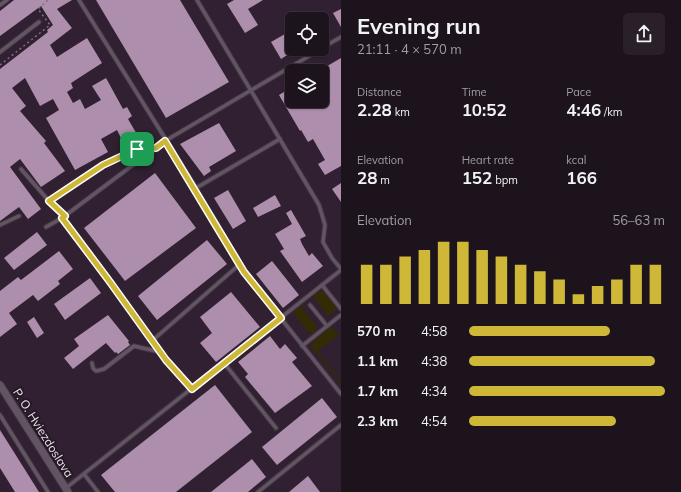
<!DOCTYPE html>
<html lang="en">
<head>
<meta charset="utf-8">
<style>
	body { margin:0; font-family:Mulish,sans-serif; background:#292029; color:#f1f3f6; height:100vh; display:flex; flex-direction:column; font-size:15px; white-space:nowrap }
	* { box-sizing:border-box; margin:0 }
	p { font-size:13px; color:#a09ea3 }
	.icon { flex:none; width:22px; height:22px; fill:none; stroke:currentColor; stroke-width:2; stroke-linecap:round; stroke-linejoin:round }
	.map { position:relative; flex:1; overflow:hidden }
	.drawer { display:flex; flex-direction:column; background:#1c131c; width:340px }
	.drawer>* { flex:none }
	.buttons { position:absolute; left:285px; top:12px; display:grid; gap:8px }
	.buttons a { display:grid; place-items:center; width:44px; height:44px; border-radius:6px; background:#1c131c; box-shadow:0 1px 3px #0004,0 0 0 1px #3a323b; font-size:20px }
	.pin { position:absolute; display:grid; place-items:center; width:34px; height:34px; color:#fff; margin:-17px; border-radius:8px; box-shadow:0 2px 6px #0006 }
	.round { display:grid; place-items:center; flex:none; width:42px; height:42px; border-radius:6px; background:#292029 }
	.summary { display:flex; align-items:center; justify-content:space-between; height:68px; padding:0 16px }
	h1 { font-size:22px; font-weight:700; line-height:30px }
	.metrics { display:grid; grid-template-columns:repeat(3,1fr); gap:6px; height:68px; padding:4px 16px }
	.metrics div { display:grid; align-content:center }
	.metrics b { font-size:17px; font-weight:700 }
	.metrics small { font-size:11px; font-weight:400 }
	.metrics p { font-size:11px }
	.chart { height:112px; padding:8px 16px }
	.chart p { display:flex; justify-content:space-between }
	.chart svg { width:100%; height:72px; margin-top:4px; stroke:#cfb837; stroke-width:6 }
	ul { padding:0 16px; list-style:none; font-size:13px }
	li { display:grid; grid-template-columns:64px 48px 1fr; align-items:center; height:30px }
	li i { height:10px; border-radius:5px; background:#cfb837 }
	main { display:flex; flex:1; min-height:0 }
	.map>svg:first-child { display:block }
	.built { fill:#312031; fill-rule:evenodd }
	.green { fill:#322b06 }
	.building { fill:#ad8eac }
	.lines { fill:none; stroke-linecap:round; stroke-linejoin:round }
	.service-casing { stroke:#3f3640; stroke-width:5.5 }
	.minor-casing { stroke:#3f3640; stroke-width:9 }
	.path { stroke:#7e737e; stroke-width:1.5; stroke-dasharray:2 3; stroke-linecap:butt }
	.service { stroke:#635463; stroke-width:3.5 }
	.minor { stroke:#635463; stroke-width:7 }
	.route-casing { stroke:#fff; stroke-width:8 }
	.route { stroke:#cfb837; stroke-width:5 }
	.labels { text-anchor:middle; stroke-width:4; stroke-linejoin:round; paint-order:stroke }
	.street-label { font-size:12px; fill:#ece3ec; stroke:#261926 }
</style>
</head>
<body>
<main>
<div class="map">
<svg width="341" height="492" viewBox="0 0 341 492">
	<rect width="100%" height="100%" fill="#261926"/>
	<path class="built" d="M0 0H341V492H0ZM292 19H322V49H292ZM292 71H322V101H292Z"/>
	<g class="green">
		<polygon points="320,291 324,292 336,307 335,311 328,316 313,296"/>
		<polygon points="301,306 315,324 317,331 313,334 309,333 295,315 294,311"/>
		<polygon points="331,326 339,335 318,351 341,381 341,384 310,345"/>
	</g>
	<g class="building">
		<polygon points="14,0 72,0 57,9 72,28 50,45 57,57 87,38 102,63 71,83 73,88 67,92 73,103 80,99 85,109 101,100 92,86 106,78 123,109 127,107 132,116 128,119 138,136 124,144 117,130 101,139 108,152 75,170 46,118 59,110 53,99 40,106 25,78 12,88 26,106 20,111 46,141 44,143 65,171 41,187 20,159 10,167 41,209 28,219 19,207 0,221 0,69 48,32 47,30 53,25 41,6 0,36 0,11"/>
		<polygon points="96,0 180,0 229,82 166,118"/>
		<polygon points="234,0 263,0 248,9 258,25 245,33 227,4"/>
		<polygon points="341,9 341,27 333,13"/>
		<polygon points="292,30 292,52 281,59 271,42"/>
		<polygon points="341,58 341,166 325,175 318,164 325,160 313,139 308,142 301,130 300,131 279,95 292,87 292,101 322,101 322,69"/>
		<polygon points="219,123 236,151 209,167 211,171 204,176 180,144"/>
		<polygon points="155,173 196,228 125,281 84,228"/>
		<polygon points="341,183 341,202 332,189"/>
		<polygon points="228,190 246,221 233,229 214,198"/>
		<polygon points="275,195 281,206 258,217 253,208"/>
		<polygon points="291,210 306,236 300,239 302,244 309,256 312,253 323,266 302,282 280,251 284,249 275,234 292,224 286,213"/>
		<polygon points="37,232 47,245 14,270 4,258"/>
		<polygon points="207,240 227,264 157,320 138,296"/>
		<polygon points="59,251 73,269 58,281 60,284 38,301 33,295 9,313 17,324 0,337 0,291 18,277 21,280"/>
		<polygon points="272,261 299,295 283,308 256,274"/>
		<polygon points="90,278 101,293 65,320 54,304"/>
		<polygon points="231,292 260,327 216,362 200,343 212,333 200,317"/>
		<polygon points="108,315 129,341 128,342 130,345 118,354 116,352 115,353 106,343 73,369 64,358 79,346 74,339"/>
		<polygon points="34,317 44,333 37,338 27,322"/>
		<polygon points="270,336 280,349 285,344 297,358 292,362 312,386 275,413 245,377 248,374 238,362"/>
		<polygon points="215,385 252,432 176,492 115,492 101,475"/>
		<polygon points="322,398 337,417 277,465 262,447"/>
		<polygon points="0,430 17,457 39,492 15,492 0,468"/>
		<polygon points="252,459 266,477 248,492 211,492"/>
		<polygon points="308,476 320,492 289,492"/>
	</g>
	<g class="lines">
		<g class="service-casing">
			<g id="service">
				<polyline points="79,0 196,188 244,272 341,394"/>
				<polyline points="197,0 319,205 325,225 323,242 332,258 341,269"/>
				<polyline points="0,5 7,0"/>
				<polyline points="322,48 341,37"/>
				<polyline points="0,52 39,22"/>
				<polyline points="21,169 49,201 65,216"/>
				<polyline points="196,188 280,139"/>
				<polyline points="49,201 103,165 137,149 155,148"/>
				<polyline points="0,225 19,216"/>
				<polyline points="46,227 62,218"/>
				<polyline points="322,285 341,309"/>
				<polyline points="310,305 327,326"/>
				<polyline points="153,340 240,264"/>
				<polyline points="302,346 341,315"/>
				<polyline points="92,363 93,368 96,371 104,369 134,346 160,352"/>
				<polyline points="224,363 276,428"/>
				<polyline points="191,389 166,360 110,282 62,218 165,141 321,49"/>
				<polyline points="0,415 48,492"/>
				<polyline points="84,474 98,492"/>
				<polyline points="66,488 341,270"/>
				<polyline points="258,492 341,425"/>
			</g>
		</g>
		<g class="minor-casing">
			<polyline id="minor" points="0,385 68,492"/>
		</g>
		<polyline class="path" points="0,65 50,25 38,9 48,0"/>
		<use href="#service" class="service"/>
		<use href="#minor" class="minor"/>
	</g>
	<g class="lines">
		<g class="route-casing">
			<polygon id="route" points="165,141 244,272 281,318 192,389 166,360 110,282 62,218 65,216 49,201 103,165 137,149 156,148"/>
		</g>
		<use href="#route" class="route"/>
	</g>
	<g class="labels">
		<g class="street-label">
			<text transform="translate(43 433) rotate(58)" y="4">P. O. Hviezdoslava</text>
		</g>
	</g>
</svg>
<div class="buttons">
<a><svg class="icon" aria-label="locate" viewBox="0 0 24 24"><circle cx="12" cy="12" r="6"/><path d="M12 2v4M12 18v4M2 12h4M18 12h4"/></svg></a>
<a><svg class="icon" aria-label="layers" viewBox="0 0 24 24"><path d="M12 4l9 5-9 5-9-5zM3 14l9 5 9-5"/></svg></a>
</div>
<div class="pin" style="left:137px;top:149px;background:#1e9e55"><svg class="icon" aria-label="arrive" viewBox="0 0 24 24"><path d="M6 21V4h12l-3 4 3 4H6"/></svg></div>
</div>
<section class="drawer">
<div class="summary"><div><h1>Evening run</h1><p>21:11 · 4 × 570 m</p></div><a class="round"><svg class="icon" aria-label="share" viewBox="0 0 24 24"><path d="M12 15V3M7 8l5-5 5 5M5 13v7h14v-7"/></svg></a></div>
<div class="metrics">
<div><p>Distance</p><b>2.28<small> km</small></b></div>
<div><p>Time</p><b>10:52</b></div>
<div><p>Pace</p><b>4:46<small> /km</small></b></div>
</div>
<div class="metrics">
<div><p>Elevation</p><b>28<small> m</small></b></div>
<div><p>Heart rate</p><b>152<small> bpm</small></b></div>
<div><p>kcal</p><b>166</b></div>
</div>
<div class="chart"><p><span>Elevation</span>56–63 m</p>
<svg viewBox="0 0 160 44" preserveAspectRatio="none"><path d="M5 44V20M15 44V20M25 44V15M35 44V11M45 44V6M55 44V6M65 44V11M75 44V15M85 44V20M95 44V24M105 44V29M115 44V38M125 44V33M135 44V29M145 44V20M155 44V20"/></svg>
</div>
<ul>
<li><b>570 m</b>4:58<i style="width:72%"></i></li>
<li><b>1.1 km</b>4:38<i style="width:95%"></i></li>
<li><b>1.7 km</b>4:34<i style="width:100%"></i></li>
<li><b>2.3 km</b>4:54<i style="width:75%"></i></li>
</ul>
</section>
</main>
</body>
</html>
